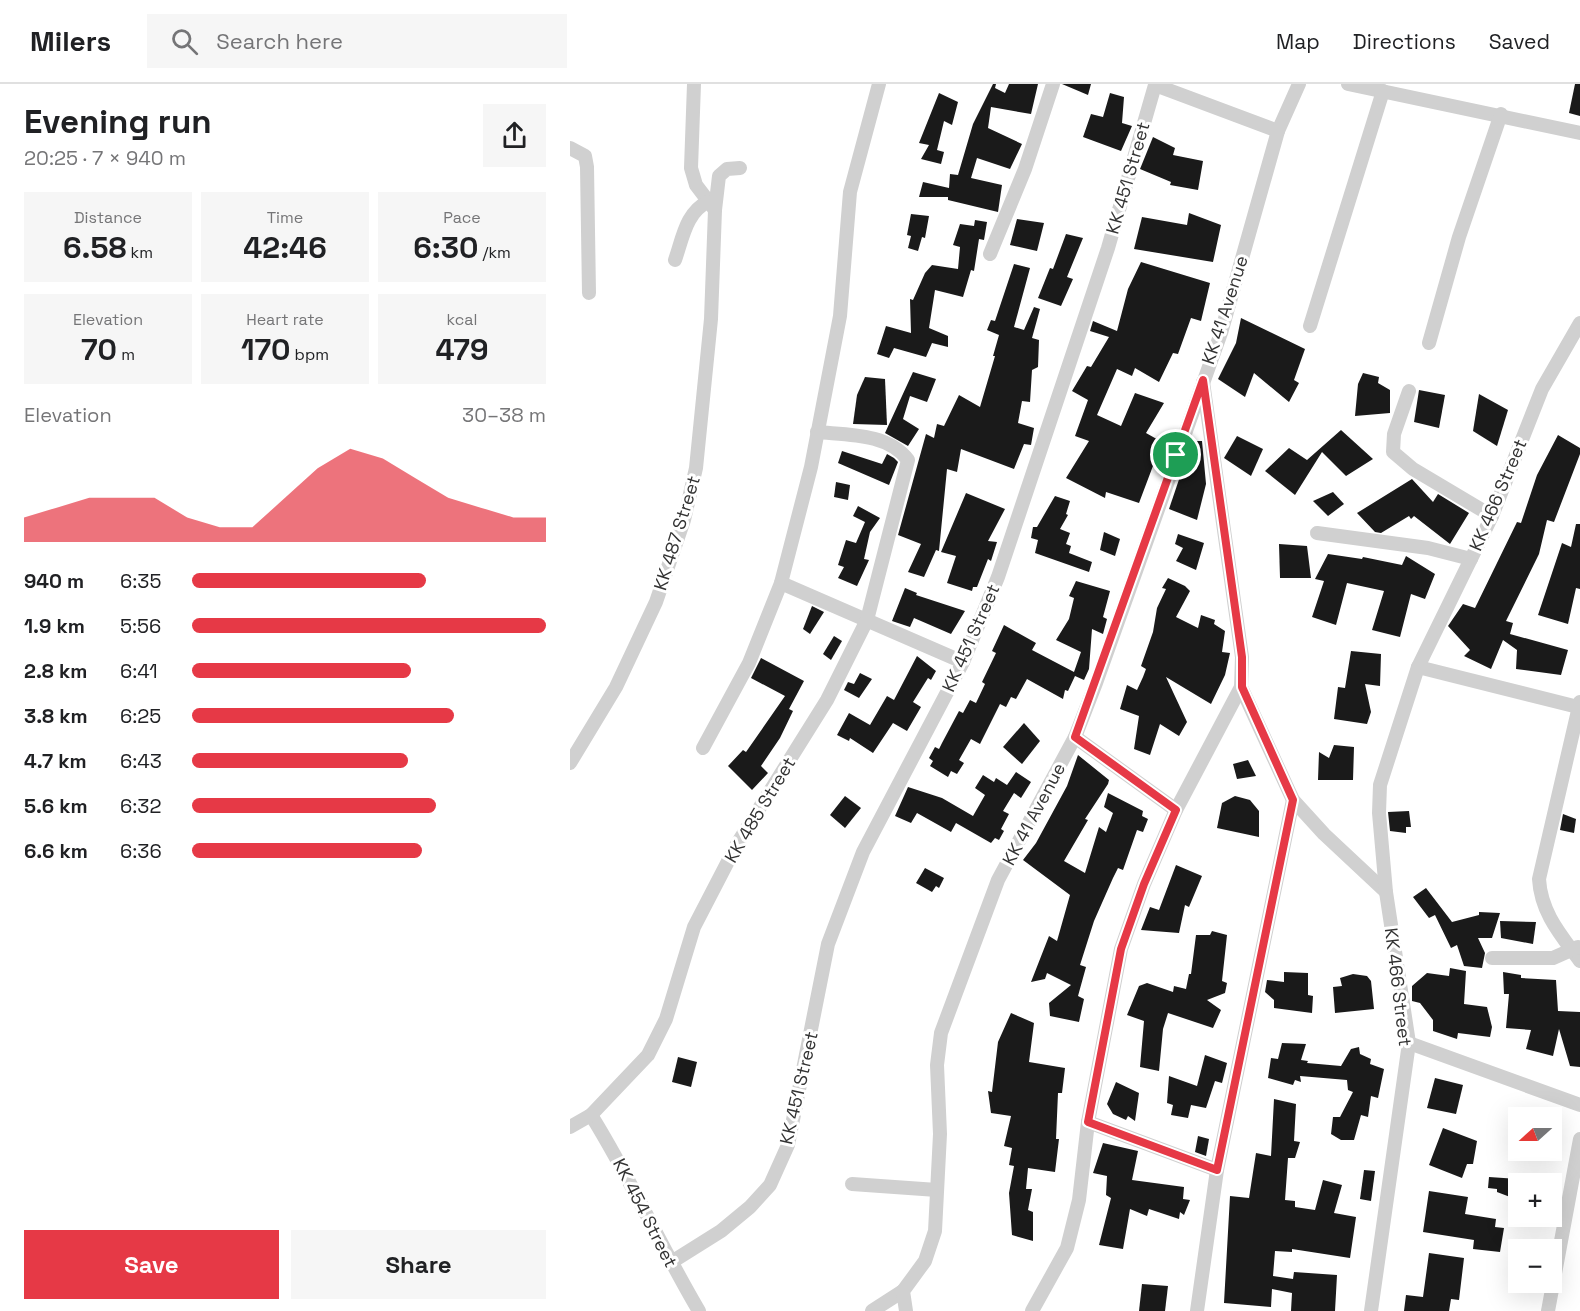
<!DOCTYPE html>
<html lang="en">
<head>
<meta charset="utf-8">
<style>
	body { margin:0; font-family:"Space Grotesk",sans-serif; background:#f6f6f6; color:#202124; height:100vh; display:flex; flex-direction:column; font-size:22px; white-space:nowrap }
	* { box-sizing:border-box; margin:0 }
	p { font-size:20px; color:#757577 }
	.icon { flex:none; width:33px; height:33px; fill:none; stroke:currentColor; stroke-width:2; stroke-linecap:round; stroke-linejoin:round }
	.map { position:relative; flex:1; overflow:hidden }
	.drawer { display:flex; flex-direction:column; background:#fff; width:570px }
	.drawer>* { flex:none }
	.needle { width:39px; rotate:249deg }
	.fabs { position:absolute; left:938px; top:1023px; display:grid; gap:12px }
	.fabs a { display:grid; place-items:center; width:54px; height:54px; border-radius:0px; background:#fff; box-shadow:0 6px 24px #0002; font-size:30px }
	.pin { position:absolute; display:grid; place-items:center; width:51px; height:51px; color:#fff; margin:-26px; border:3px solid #fff; border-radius:50%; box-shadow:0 2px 6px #0007 }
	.round { display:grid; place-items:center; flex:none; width:63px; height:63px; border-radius:0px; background:#f6f6f6 }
	.headline { display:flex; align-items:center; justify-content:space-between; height:102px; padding:0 24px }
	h1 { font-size:33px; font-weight:600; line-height:45px }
	.metrics { display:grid; grid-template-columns:repeat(3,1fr); gap:9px; height:102px; padding:6px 24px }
	.metrics div { display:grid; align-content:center; border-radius:0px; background:#f6f6f6; text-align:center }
	.metrics b { font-size:30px; font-weight:600 }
	.metrics small { font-size:16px; font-weight:400 }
	.metrics p { font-size:16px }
	.chart { height:168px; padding:12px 24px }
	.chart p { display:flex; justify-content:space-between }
	.chart svg { width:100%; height:108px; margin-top:6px; fill:#e63946; opacity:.7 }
	.button { display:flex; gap:12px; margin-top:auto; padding:12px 24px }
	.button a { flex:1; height:69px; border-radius:0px; background:#e63946; color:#fff; font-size:24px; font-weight:600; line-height:69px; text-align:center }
	.button a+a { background:#f6f6f6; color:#202124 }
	ul { padding:0 24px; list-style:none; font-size:20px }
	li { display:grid; grid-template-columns:96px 72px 1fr; align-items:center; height:45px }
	li i { height:15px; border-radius:8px; background:#e63946 }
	header { display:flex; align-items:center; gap:36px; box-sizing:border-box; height:84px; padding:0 30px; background:#fff; border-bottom:2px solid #e0e0e0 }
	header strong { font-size:28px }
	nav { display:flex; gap:33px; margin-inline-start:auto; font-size:21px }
	.search { width:420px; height:54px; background:#f6f6f6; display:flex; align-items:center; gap:15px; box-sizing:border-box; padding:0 21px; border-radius:0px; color:#757577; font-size:22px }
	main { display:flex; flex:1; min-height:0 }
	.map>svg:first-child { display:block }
	.building { fill:#1a1a1a }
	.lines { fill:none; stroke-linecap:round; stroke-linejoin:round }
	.minor { stroke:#d0d0d0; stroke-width:14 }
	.route-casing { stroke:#fff; stroke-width:12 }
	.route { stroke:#e63946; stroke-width:8 }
	.labels { text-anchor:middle; stroke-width:6; stroke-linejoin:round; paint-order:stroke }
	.street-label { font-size:18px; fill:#333; stroke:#fff }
</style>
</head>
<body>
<header>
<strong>Milers</strong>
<div class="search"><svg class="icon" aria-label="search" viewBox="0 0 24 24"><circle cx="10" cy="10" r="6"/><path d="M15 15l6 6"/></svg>Search here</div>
<nav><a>Map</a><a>Directions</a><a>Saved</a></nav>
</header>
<main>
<section class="drawer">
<div class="headline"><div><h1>Evening run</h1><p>20:25 · 7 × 940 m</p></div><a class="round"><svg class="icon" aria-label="share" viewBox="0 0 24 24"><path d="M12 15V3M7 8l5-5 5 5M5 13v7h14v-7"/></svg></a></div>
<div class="metrics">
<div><p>Distance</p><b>6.58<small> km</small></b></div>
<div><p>Time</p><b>42:46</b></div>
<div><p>Pace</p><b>6:30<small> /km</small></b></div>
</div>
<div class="metrics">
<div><p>Elevation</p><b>70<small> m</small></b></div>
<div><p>Heart rate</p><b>170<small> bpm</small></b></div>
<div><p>kcal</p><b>479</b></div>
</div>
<div class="chart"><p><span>Elevation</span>30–38 m</p>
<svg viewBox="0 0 160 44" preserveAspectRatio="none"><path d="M0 44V34L10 30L20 26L30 26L40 26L50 34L60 38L70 38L80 26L90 14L100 6L110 10L120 18L130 26L140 30L150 34L160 34V44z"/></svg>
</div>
<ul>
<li><b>940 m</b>6:35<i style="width:66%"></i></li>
<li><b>1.9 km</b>5:56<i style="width:100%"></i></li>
<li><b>2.8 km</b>6:41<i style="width:62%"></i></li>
<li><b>3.8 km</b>6:25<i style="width:74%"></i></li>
<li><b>4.7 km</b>6:43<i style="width:61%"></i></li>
<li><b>5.6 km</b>6:32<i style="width:69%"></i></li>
<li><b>6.6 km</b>6:36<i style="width:65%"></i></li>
</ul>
<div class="button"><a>Save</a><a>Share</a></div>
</section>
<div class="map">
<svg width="1010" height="1227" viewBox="0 0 1010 1227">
	<rect width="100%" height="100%" fill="#fff"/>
	<g class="building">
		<polygon points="423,0 426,0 425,4 435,9 439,0 468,0 461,30 421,23 418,44 452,60 440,85 407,74 401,94 432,101 428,128 378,116 378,113 349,113 353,98 379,104 380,90 388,91 403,40"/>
		<polygon points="492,0 521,0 518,11"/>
		<polygon points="1005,0 1010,0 1010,32 999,29"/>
		<polygon points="369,9 388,18 382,41 374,37 367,66 374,68 371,80 351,75 359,61 349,59"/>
		<polygon points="540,9 554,13 552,39 562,42 551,67 513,53 521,30 533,33"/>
		<polygon points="583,53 605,64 603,71 633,77 628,106 600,101 601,98 570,85"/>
		<polygon points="619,129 651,141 643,178 564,165 572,133 617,141"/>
		<polygon points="341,130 359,132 355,154 352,153 348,167 338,164 341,152 337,151"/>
		<polygon points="447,135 474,139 467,167 440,161"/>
		<polygon points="405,136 417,138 414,156 409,155 404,187 401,186 393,213 365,206 359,244 378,252 378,263 362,259 356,273 324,264 319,274 307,270 316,242 341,249 340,215 343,216 355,189 362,181 388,185 390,163 383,161 390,140 404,142"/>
		<polygon points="496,150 513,154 497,193 503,195 491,222 468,214 480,184 483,185"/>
		<polygon points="571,178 640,199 631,237 621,234 608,270 603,269 589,298 565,284 562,292 547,285 527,331 551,342 565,309 594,319 576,349 592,358 569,419 536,408 535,414 496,394 519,357 505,352 518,316 502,307 517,282 521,283 539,253 520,247 523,237 547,247 558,205"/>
		<polygon points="444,180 460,184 444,243 454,246 464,223 470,225 462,254 469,256 468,283 462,286 460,318 452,317 448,339 464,344 461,361 454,360 444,385 391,365 387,388 377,385 369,467 366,466 354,493 338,488 351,460 328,451 356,350 364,354 367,340 374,342 389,311 410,323 425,272 423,272 429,251 417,246 421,236 425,237"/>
		<polygon points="671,234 735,265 724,296 729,299 719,318 684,289 675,313 648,295 666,259"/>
		<polygon points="343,288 366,295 357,318 340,312 333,335 349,345 338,362 315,349"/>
		<polygon points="793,289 809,293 808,299 820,306 820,329 785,332 788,300"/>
		<polygon points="295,293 315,295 317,341 283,340 287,311"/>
		<polygon points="849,306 875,311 869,344 844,338"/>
		<polygon points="909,310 938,326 927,362 903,347"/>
		<polygon points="771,346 803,375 776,392 752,368 725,411 695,387 719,364 737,376"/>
		<polygon points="988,351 1010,364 1010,370 984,438 977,436 969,470 936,537 943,539 940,550 998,566 991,591 946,585 947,566 933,556 921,585 894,572 900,566 878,542 893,520 905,524 947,438 951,439 967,391"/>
		<polygon points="667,352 693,365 681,392 654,374"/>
		<polygon points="622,357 632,357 636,400 627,436 599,425"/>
		<polygon points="272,367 312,380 317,370 324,374 328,378 319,401 268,379"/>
		<polygon points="842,395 863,418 868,410 899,429 880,460 844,432 841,435 839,432 811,449 805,448 787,429"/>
		<polygon points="266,398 280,401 278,416 264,413"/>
		<polygon points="763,408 774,420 758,432 743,417"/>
		<polygon points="396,409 435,425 418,457 427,458 421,477 418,475 407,503 403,503 402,507 377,499 386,472 371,468"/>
		<polygon points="485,412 500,417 496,430 498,431 490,445 500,449 496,460 501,462 499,469 522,478 519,488 465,469 468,456 461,454 463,443 467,443"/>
		<polygon points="288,422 310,434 300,448 294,475 299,476 287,502 268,494 274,483 268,481 276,456 286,459 295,438 283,432"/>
		<polygon points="1006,440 1010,440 1010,505 1006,504 998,540 968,531 992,459 1001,463"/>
		<polygon points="534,448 550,455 545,472 530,466"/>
		<polygon points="608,450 634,459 626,486 606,477 613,464 605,460"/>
		<polygon points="709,460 737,462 741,494 710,494"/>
		<polygon points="758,470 792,475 793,473 832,481 836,472 865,490 855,515 841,510 830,553 802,546 814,507 777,499 766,541 742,533 754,497 745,495"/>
		<polygon points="598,494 615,502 620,507 606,533 628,544 631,531 645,536 644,540 655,547 652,568 660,569 655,591 641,620 596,593 617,638 609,652 590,640 580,671 564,665 569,632 550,625 557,601 567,606 573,593 576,585 571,582 583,548 587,524 596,505 592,504"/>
		<polygon points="506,497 540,507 533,533 537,535 533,550 522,545 519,585 514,596 505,592 498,607 495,606 493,615 457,595 446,615 441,613 436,623 430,620 410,660 401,655 389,676 394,679 387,690 381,687 378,693 360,682 363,677 359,674 365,663 369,665 372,659 389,627 393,629 400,616 406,619 415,600 412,598 426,569 422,567 434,541 466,559 462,566 504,588 511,568 486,556 499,535 504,514 499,512"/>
		<polygon points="335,504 347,509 346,511 395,527 381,550 344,534 340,543 322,537"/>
		<polygon points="242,522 254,528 240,550 233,545"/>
		<polygon points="264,552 272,557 261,576 253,570"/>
		<polygon points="781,567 811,570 810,602 795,600 801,628 797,640 764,635 768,603 775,604"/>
		<polygon points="347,572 366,587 361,596 358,594 343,618 351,623 337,647 323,639 303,669 280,654 279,657 267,651 279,629 300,641 317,612 324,616"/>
		<polygon points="191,574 234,597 219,625 223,627 210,654 191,682 198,689 182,706 158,682 173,666 176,668 215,612 181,594"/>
		<polygon points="290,589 302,595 289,614 274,606 278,598 284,600"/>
		<polygon points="454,639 470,657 452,680 433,663"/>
		<polygon points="764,661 784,663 783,696 748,696 749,668 759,674"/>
		<polygon points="508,671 539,696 538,700 515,735 518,736 494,777 515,789 529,743 536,748 543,729 534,723 538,709 573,727 572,732 578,735 573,748 567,746 553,786 548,784 543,794 524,837 510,881 516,883 508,912 514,915 509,938 480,932 479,919 501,901 477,889 475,895 461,898 479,852 487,857 500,811 453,776 466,759 497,702"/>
		<polygon points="678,676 686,692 667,695 663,680"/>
		<polygon points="446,688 461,698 451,714 444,709 433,727 439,730 431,745 434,747 429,756 425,754 421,759 386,739 381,748 347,729 341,739 325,732 338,703 372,714 403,732 415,711 405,704 413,691 424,698 426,694 437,701"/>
		<polygon points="275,712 291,724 275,744 260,731"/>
		<polygon points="665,712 680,716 689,727 689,753 647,744 652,719"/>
		<polygon points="839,727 841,743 836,743 836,749 820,747 818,728"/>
		<polygon points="993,730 1006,735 1004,749 990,746"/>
		<polygon points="606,781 632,792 619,823 615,821 609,849 571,846 580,823 589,826"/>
		<polygon points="355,784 374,794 369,804 366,802 362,808 346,799"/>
		<polygon points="856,804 882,838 909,831 909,828 930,829 922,854 908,854 915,869 912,884 894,882 887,861 881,864 865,831 859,834 843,813"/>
		<polygon points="930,837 966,838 963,860 931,854"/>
		<polygon points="642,847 657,851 652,897 657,899 655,909 637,916 651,926 643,944 598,929 593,945 589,987 570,983 574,937 557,931 569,902 577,899 603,908 604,902 616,905 619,890 621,890 626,851 640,851"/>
		<polygon points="880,884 896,887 894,920 917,923 922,943 920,953 888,949 887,955 863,947 863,936 850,919 842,917 842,902 857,889 879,892"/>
		<polygon points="714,888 738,889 738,911 743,912 742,929 704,924 704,916 695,908 697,896 714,898"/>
		<polygon points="933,888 951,891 951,894 986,896 988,927 1010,928 1010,983 1000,982 989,945 983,972 956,965 961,946 936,944 939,910 934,910"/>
		<polygon points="783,890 797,892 801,897 804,925 765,929 763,903 772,902 770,894"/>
		<polygon points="441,929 464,939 459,978 495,984 492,1009 488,1009 486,1055 489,1055 485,1088 458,1084 456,1105 462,1105 458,1126 463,1128 463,1157 442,1151 439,1109 444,1082 439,1081 442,1064 434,1062 441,1032 421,1029 418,1007 422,1008 428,958"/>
		<polygon points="712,959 736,960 731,976 738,977 737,979 771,982 781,965 789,963 790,970 801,975 800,980 814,985 808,1014 801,1012 798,1033 791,1031 784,1056 771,1056 761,1050 763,1033 770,1033 783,1008 778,1006 777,996 730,992 731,998 725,996 723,1001 698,994 701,974 708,975"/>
		<polygon points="635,971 657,979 652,999 645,997 636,1024 621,1021 618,1034 601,1031 603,1021 597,1019 599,992 627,1002"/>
		<polygon points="108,973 127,978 121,1003 102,998"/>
		<polygon points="865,994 893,1001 886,1030 857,1024"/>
		<polygon points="546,998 569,1009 565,1037 558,1032 556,1036 543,1030 537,1020"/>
		<polygon points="704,1015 726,1020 724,1057 730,1058 725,1074 718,1074 715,1116 725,1117 725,1123 745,1126 753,1096 772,1101 764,1129 786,1133 780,1174 722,1165 722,1168 705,1167 703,1192 723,1195 724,1188 767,1191 765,1227 721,1227 722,1209 702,1205 701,1223 654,1219 660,1112 679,1114 686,1069 701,1072"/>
		<polygon points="873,1044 907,1057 903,1080 897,1080 892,1094 859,1081"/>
		<polygon points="628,1052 639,1055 636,1072 625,1068"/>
		<polygon points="533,1059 568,1067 562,1096 614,1103 613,1115 620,1116 614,1131 610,1128 609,1135 579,1125 577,1132 560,1125 553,1165 529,1161 541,1114 536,1111 537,1092 523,1089"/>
		<polygon points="794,1086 805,1087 801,1117 790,1115"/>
		<polygon points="919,1093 948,1095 948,1116 927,1108 927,1105 918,1104"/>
		<polygon points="859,1107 898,1113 895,1130 926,1135 925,1143 934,1144 930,1168 903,1165 904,1156 853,1148"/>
		<polygon points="859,1169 894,1174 889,1216 881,1215 879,1227 834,1227 836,1211 853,1213"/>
		<polygon points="572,1200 598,1202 595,1227 569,1227"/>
	</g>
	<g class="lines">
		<g class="minor">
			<polyline points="124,0 121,84 126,101 145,126"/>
			<polyline points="778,0 1010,49"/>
			<polyline points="0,64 15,72 17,83 19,209"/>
			<polyline points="420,170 455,85 483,0"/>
			<path d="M105 176C113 153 116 128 139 117"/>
			<polyline points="740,242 813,7"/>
			<polyline points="859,259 889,153 931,30"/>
			<polyline points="633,298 672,573 671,603 723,716 754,750 816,808"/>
			<polyline points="839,307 824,350 823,368 843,385 922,432"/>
			<polyline points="747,449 858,464 901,475"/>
			<polyline points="211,499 393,578"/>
			<polyline points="848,583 1008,623"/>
			<path d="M1010 618 969 795C971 829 991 851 1010 877"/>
			<polyline points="505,653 606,726"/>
			<polyline points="133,664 179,579 211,499 241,383 270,232 280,108 309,0"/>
			<polyline points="0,679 46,603 86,518 114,436 126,384 141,235 145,126 149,92 157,85 170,84"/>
			<polyline points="922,874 983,874 1008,863"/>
			<polyline points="839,959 1010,1021"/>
			<path d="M21 1031C61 1095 91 1163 129 1227"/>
			<polyline points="518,1038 647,1086"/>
			<path d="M0 1043 21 1031 78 971 96 935 124 843 167 760 257 616 297 536 338 376C318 349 277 351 247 348"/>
			<polyline points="282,1100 367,1106"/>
			<polyline points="100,1179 151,1147 180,1123 200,1101 218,1061 258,860 293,768 393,578 428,493 538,164 585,1 708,47"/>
			<polyline points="302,1227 333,1207"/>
			<polyline points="336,1227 333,1207 355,1177 365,1147 370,1050 367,981 371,949 428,796 505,653 526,599 651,249 708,47 729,0"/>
			<polyline points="462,1227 497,1164 509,1116 518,1038 551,865 574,800 606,726 671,603"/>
			<polyline points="627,1227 647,1086 723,716"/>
			<polyline points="801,1227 839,959 816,808 809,729 810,701 848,583 922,432 972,305 1010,239"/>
			<polyline points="978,1227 1010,1055"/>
		</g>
	</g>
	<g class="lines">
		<g class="route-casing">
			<polygon id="route" points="633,296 672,573 672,603 723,716 647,1086 518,1038 551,865 574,800 606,726 505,653"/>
		</g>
		<use href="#route" class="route"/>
	</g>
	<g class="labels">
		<g class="street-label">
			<text transform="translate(558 94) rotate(-74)" y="6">KK 451 Street</text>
			<text transform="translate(655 226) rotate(-72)" y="6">KK 41 Avenue</text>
			<text transform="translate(928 411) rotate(-67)" y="6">KK 466 Street</text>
			<text transform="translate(107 449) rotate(-73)" y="6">KK 487 Street</text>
			<text transform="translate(401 554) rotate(-66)" y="6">KK 451 Street</text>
			<text transform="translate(190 726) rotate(-59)" y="6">KK 485 Street</text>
			<text transform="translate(464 730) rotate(-62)" y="6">KK 41 Avenue</text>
			<text transform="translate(828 903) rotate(83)" y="6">KK 466 Street</text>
			<text transform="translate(229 1004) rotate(-77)" y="6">KK 451 Street</text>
			<text transform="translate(75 1129) rotate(63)" y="6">KK 454 Street</text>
		</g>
	</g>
</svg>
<div class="fabs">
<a><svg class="needle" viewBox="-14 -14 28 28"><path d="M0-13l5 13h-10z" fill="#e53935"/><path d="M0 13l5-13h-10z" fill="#757577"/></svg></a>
<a>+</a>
<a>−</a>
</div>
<div class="pin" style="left:606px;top:371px;background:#1e9e55"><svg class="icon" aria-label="arrive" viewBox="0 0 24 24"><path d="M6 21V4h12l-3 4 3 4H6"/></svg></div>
</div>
</main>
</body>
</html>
